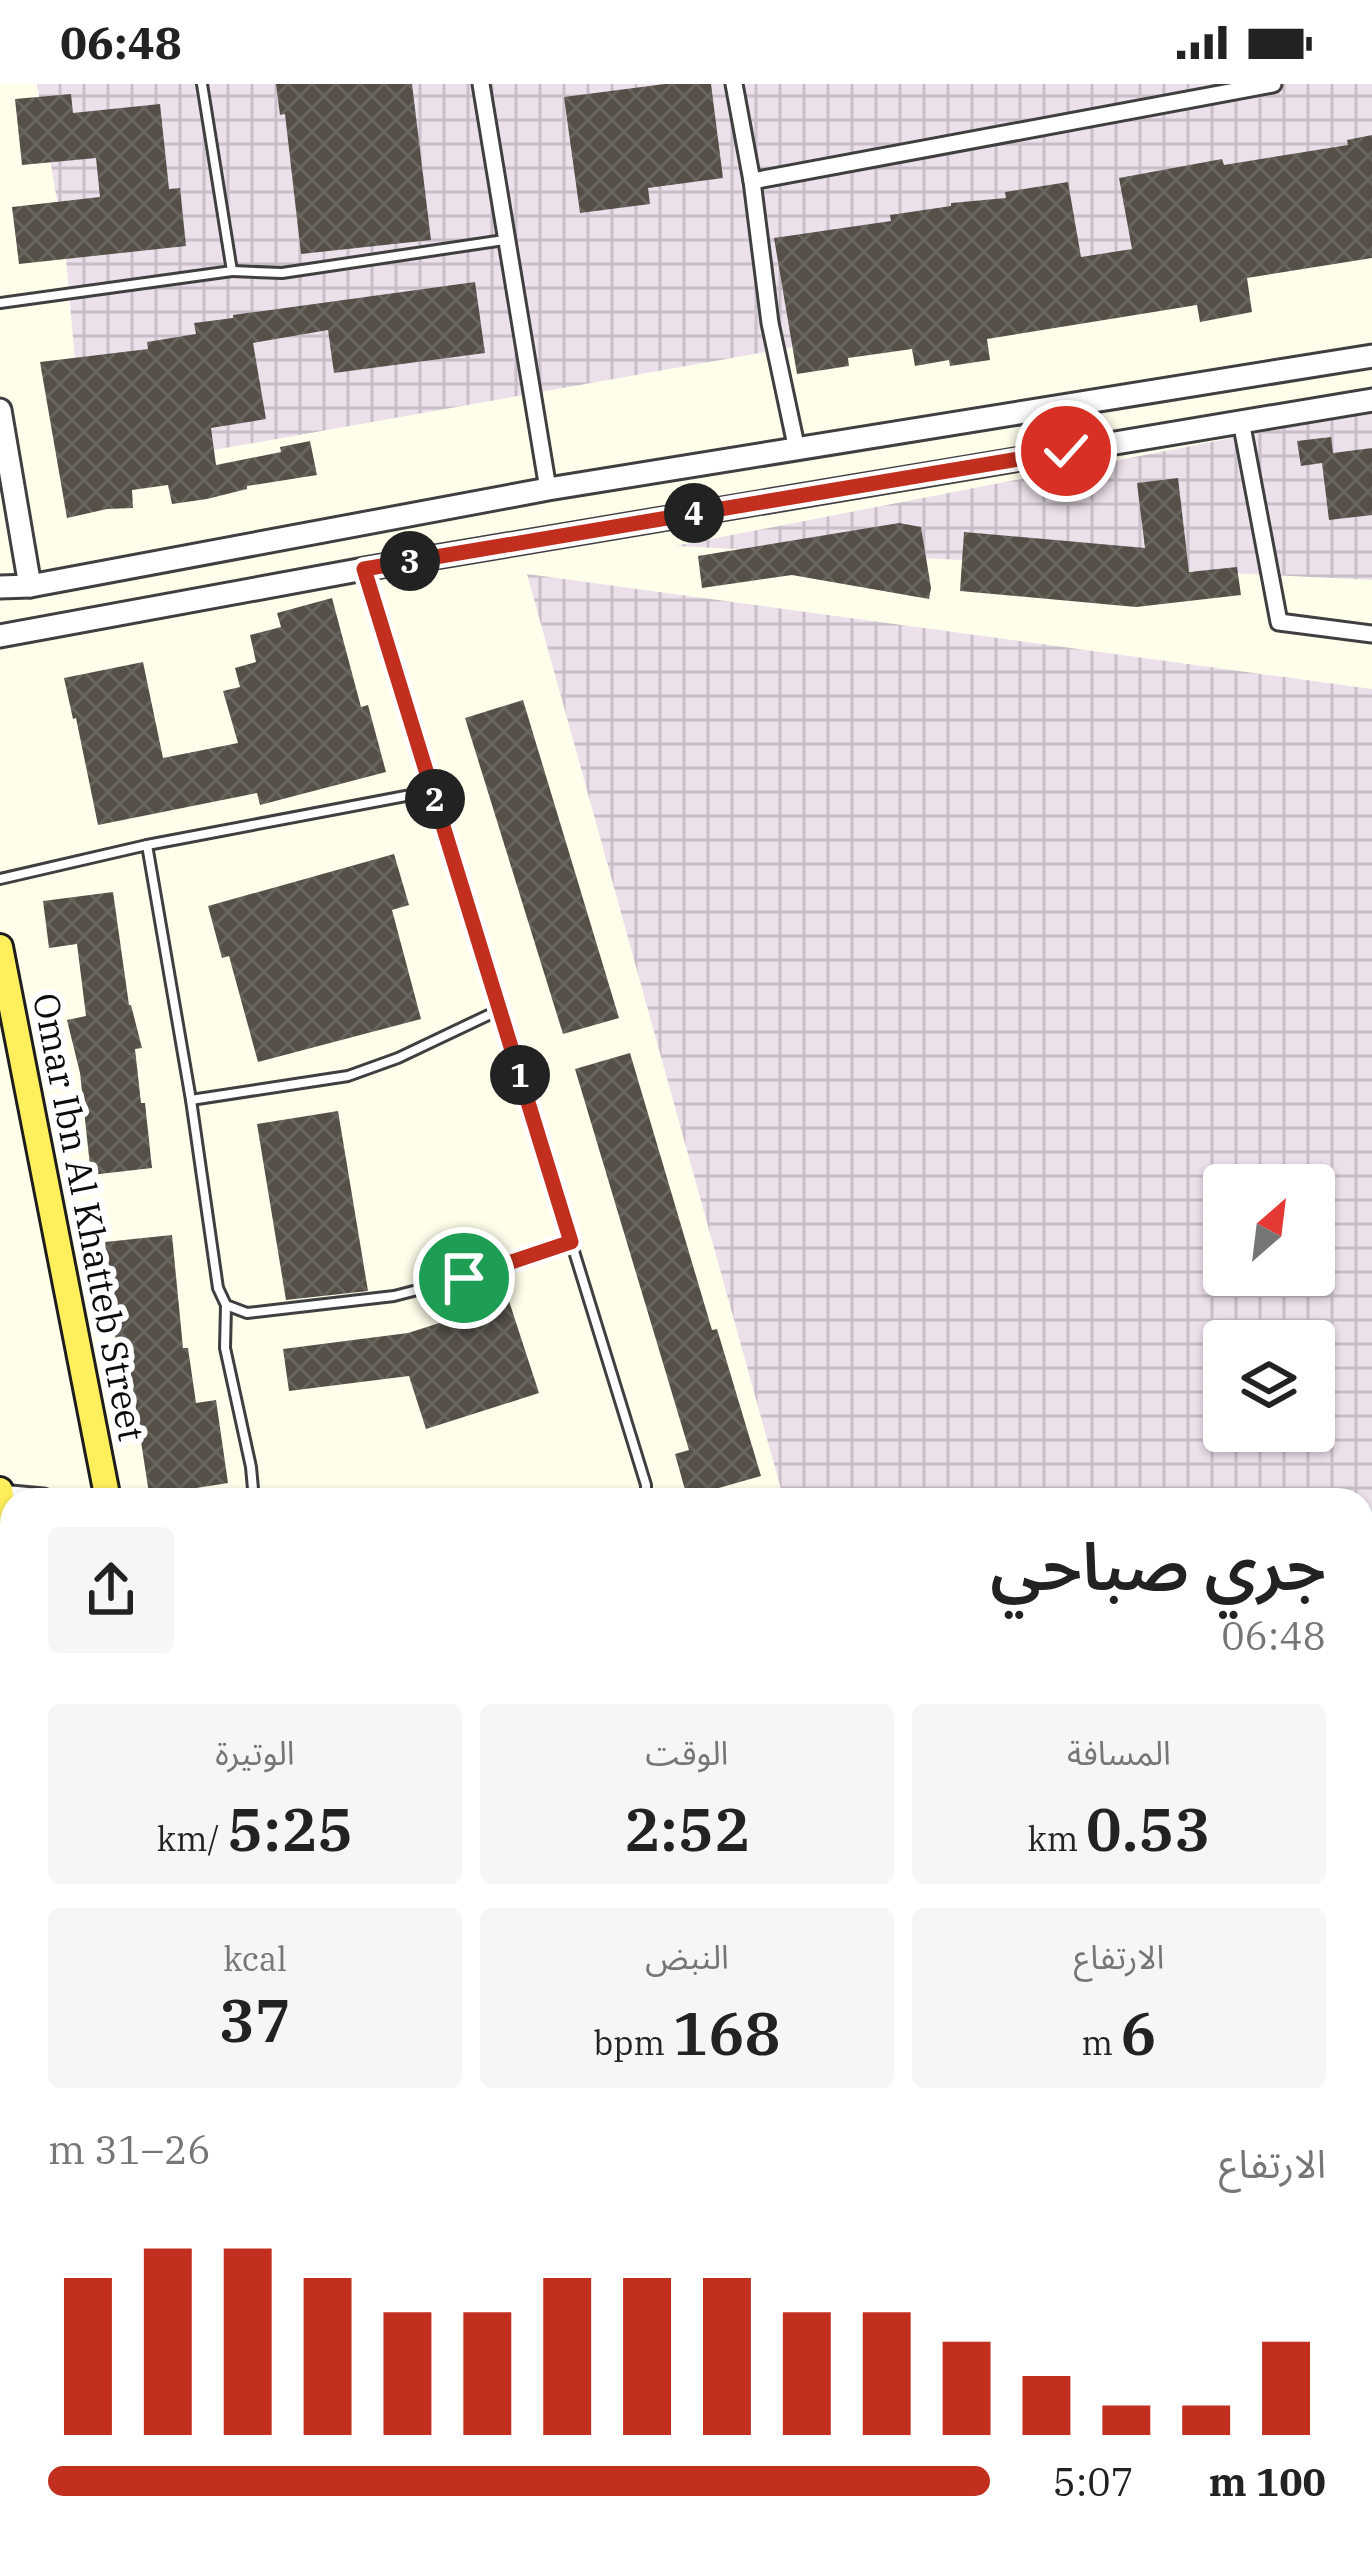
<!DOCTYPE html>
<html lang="ar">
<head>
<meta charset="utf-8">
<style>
	body { margin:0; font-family:"IBM Plex Serif","Noto Sans Arabic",serif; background:#f6f6f6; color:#222; direction:rtl; height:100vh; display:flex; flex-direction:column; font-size:45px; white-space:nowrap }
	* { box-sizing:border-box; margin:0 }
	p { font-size:39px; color:#767676 }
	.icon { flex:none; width:66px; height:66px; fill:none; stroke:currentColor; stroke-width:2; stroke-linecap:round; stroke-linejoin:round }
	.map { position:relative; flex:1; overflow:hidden; direction:ltr }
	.side { position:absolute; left:0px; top:1404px; width:1374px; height:1065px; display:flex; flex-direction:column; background:#fff; border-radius:36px 36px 0 0; box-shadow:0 3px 9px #0004; direction:rtl }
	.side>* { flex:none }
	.needle { width:78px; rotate:28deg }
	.buttons { position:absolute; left:1203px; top:1080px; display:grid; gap:24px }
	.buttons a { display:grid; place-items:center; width:132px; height:132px; border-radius:12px; background:#fff; box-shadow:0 3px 9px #0004; font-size:60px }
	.pin { position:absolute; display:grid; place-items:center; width:102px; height:102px; color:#fff; margin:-51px; border:6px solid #fff; border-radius:50%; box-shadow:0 3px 12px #0007 }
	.km { position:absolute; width:60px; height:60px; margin:-30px; border-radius:50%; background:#222; color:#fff; font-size:33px; line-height:60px; text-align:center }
	.round { display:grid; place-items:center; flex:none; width:126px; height:126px; border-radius:12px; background:#f6f6f6 }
	.headline { display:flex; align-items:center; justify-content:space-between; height:204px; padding:0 48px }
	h1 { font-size:66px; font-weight:600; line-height:90px }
	.figures { display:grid; grid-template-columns:repeat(3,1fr); gap:18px; height:204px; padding:12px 48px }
	.figures div { display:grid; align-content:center; border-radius:12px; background:#f6f6f6; text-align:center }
	.figures b { font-size:60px; font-weight:600 }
	.figures small { font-size:33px; font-weight:400 }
	.figures p { font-size:33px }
	.chart { height:336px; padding:24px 48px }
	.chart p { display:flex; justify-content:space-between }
	.chart svg { width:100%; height:216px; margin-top:12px; stroke:#c22f1e; stroke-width:6 }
	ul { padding:0 48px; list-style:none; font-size:39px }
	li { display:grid; grid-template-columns:192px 144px 1fr; align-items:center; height:90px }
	li i { height:30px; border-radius:15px; background:#c22f1e }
	.status { display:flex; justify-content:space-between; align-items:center; height:84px; padding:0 60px; background:#fff; direction:ltr }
	.status svg { height:33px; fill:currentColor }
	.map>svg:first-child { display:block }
	.industrial { fill:url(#industrial-grid); fill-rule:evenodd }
	.building { fill:url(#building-cross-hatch) }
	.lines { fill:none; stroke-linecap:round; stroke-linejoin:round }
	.service-casing { stroke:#3f3f3f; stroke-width:14 }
	.minor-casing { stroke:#3f3f3f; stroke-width:21 }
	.tertiary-casing { stroke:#3f3f3f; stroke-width:27 }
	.primary-casing { stroke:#1d1d1d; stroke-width:30 }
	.service { stroke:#fff; stroke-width:8 }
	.minor { stroke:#fff; stroke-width:15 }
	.tertiary { stroke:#fff; stroke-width:21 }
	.primary { stroke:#ffef5c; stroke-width:24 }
	.route-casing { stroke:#fff; stroke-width:24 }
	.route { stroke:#c22f1e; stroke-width:15 }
	.labels { text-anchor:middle; stroke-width:12; stroke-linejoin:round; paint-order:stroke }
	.street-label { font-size:36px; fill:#0c0c0c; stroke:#fff }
</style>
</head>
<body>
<div class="status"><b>06:48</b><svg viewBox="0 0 49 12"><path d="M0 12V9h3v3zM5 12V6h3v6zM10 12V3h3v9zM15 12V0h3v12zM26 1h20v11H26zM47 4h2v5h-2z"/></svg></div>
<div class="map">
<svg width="1372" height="2467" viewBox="0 0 1372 2467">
	<defs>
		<pattern id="industrial-grid" width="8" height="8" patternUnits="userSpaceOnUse" patternTransform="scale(3)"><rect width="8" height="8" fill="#ece0eb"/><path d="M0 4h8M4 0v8" fill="none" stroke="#c9bfc8"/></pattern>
		<pattern id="building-cross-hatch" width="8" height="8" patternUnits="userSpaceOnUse" patternTransform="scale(3)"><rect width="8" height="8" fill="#554f48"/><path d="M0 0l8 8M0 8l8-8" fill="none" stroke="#68645e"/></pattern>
	</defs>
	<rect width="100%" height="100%" fill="#fffeeb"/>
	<g class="industrial">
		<polygon points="37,0 1372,0 1372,160 85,389 65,163"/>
		<polygon points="1372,327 1372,496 675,462"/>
		<path d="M527 490 1372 605V1630L1362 1628V1416H784ZM1314 1101V1191H1224V1101ZM1314 1257V1347H1224V1257Z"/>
		<polygon points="0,2311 12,2394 12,2457 21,2457 23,2467 0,2467"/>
	</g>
	<g class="building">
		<polygon points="276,0 412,0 431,156 301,170 285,30 280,31"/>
		<polygon points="665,0 711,0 723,94 648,104 650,120 580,129 564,13"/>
		<polygon points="71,10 73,29 160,20 169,105 180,104 186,162 19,180 12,123 100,113 96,74 22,81 15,15"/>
		<polygon points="1372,51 1372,174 1247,194 1252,228 1200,238 1197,221 987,255 990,276 950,282 949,276 915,282 912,265 848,274 849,282 797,290 774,154 891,137 890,131 951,122 951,119 1006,114 1005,108 1068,98 1081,173 1132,165 1119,94 1222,75 1224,81 1348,61 1347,56"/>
		<polygon points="475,198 485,269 334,289 328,246 253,259 266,335 211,344 216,381 281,368 280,363 310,357 317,391 247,402 247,405 207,415 172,420 168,401 132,406 133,424 107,425 67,434 40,278 148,265 147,258 196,250 194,239 233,234 233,231"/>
		<polygon points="1331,353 1333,369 1372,364 1372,431 1329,436 1322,379 1301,382 1297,357"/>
		<polygon points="1178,394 1189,488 1237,483 1241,511 1136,523 960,507 964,448 1145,464 1137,399"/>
		<polygon points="899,439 921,443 931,504 929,515 792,491 702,504 698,472"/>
		<polygon points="332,514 361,623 368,621 386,688 260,721 257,709 98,741 76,634 73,635 64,594 143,578 163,674 238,659 223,607 240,603 235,584 256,578 250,551 281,543 277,529"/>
		<polygon points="523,616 619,934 563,950 465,634"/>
		<polygon points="394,770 409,821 392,826 421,935 258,978 229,872 222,874 208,822"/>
		<polygon points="113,808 129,921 131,921 142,964 135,965 141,1019 145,1019 152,1084 91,1091 80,989 67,936 86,932 77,860 49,864 43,817"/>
		<polygon points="630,969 712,1246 717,1245 761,1392 687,1413 675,1370 689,1366 575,985"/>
		<polygon points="338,1027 368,1207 286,1216 257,1040"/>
		<polygon points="172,1151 183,1264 188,1264 196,1319 216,1316 228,1399 171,1408 169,1416 150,1416 126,1260 116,1261 105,1158"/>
		<polygon points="509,1217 539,1309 426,1345 409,1292 289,1307 283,1265 408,1249"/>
	</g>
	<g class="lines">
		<g class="service-casing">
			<g id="service">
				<polyline points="232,187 282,189 504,156"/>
				<polyline points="0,219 232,187 202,0"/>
				<polyline points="364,486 646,1401 646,1416"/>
				<polyline points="147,761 191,1016 218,1204 226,1221 247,1229 394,1212 464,1194 571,1158"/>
				<polyline points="0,795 147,761 432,707"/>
				<polyline points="191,1016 348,992 398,974 499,926"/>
				<polyline points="226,1221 225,1264 251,1383 254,1416"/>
			</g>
		</g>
		<g class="minor-casing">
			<g id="minor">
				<polyline points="481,0 548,405"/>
				<polyline points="734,0 752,97 770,239 797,366"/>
				<polyline points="752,97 1273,0"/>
				<polyline points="1241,337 1279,538 1372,550"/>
				<polyline points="1362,2180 1372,2181"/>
				<polyline points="425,2457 427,2467"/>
				<polyline points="635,2457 636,2467"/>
				<polyline points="908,2457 910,2467"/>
				<polyline points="1102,2457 1212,2467"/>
				<polyline points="1267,2467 1268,2457"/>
			</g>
		</g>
		<g class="tertiary-casing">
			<g id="tertiary">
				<polyline points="0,326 30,502"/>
				<polyline points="0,503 30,502 548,405 1372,272"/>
				<polyline points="0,552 364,485 1372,316"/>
				<polyline points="0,1412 43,1416"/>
				<polyline points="1362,1690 1372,1691"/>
				<polyline points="1362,1736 1372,1737"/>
				<polyline points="0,1868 12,1866"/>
			</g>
		</g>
		<g class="primary-casing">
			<g id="primary">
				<polyline points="0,863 108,1416"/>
				<polyline points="0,1406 12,1476"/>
				<polyline points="180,2457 181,2467"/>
				<polyline points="278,2457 279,2467"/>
			</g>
		</g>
		<use href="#service" class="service"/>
		<use href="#minor" class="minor"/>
		<use href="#tertiary" class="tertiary"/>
		<use href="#primary" class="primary"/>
	</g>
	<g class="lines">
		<g class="route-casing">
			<polyline id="route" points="464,1194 571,1158 364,485 1066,367"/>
		</g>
		<use href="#route" class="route"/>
	</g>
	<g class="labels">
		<g class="street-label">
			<text transform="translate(89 1133) rotate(79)" y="13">Omar Ibn Al Khatteb Street</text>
		</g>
	</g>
</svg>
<div class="buttons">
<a><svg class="needle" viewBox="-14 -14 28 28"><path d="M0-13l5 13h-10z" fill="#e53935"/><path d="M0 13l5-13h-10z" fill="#767676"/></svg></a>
<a><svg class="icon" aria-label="layers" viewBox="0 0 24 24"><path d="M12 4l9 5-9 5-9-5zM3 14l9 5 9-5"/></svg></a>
</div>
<div class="pin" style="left:464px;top:1194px;background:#1e9e55"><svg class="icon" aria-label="arrive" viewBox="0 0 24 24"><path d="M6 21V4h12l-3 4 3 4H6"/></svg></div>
<div class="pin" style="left:1066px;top:367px;background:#d93025"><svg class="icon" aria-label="check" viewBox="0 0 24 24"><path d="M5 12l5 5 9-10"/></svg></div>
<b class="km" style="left:520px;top:991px">1</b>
<b class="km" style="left:435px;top:715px">2</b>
<b class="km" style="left:410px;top:477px">3</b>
<b class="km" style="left:694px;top:429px">4</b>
<section class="side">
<div class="headline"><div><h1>جري صباحي</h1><p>06:48</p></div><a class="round"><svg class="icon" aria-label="share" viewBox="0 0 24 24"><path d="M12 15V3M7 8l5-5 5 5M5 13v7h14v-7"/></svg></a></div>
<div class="figures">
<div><p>المسافة</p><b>0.53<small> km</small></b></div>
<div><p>الوقت</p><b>2:52</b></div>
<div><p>الوتيرة</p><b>5:25<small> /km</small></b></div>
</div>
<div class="figures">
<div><p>الارتفاع</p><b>6<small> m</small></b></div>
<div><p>النبض</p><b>168<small> bpm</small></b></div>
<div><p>kcal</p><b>37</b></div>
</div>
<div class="chart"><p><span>الارتفاع</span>26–31 m</p>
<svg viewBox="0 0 160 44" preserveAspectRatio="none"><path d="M5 44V12M15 44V6M25 44V6M35 44V12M45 44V19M55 44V19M65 44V12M75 44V12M85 44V12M95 44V19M105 44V19M115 44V25M125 44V32M135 44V38M145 44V38M155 44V25"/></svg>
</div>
<ul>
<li><b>100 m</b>5:07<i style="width:100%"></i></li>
</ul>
</section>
</div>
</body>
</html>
